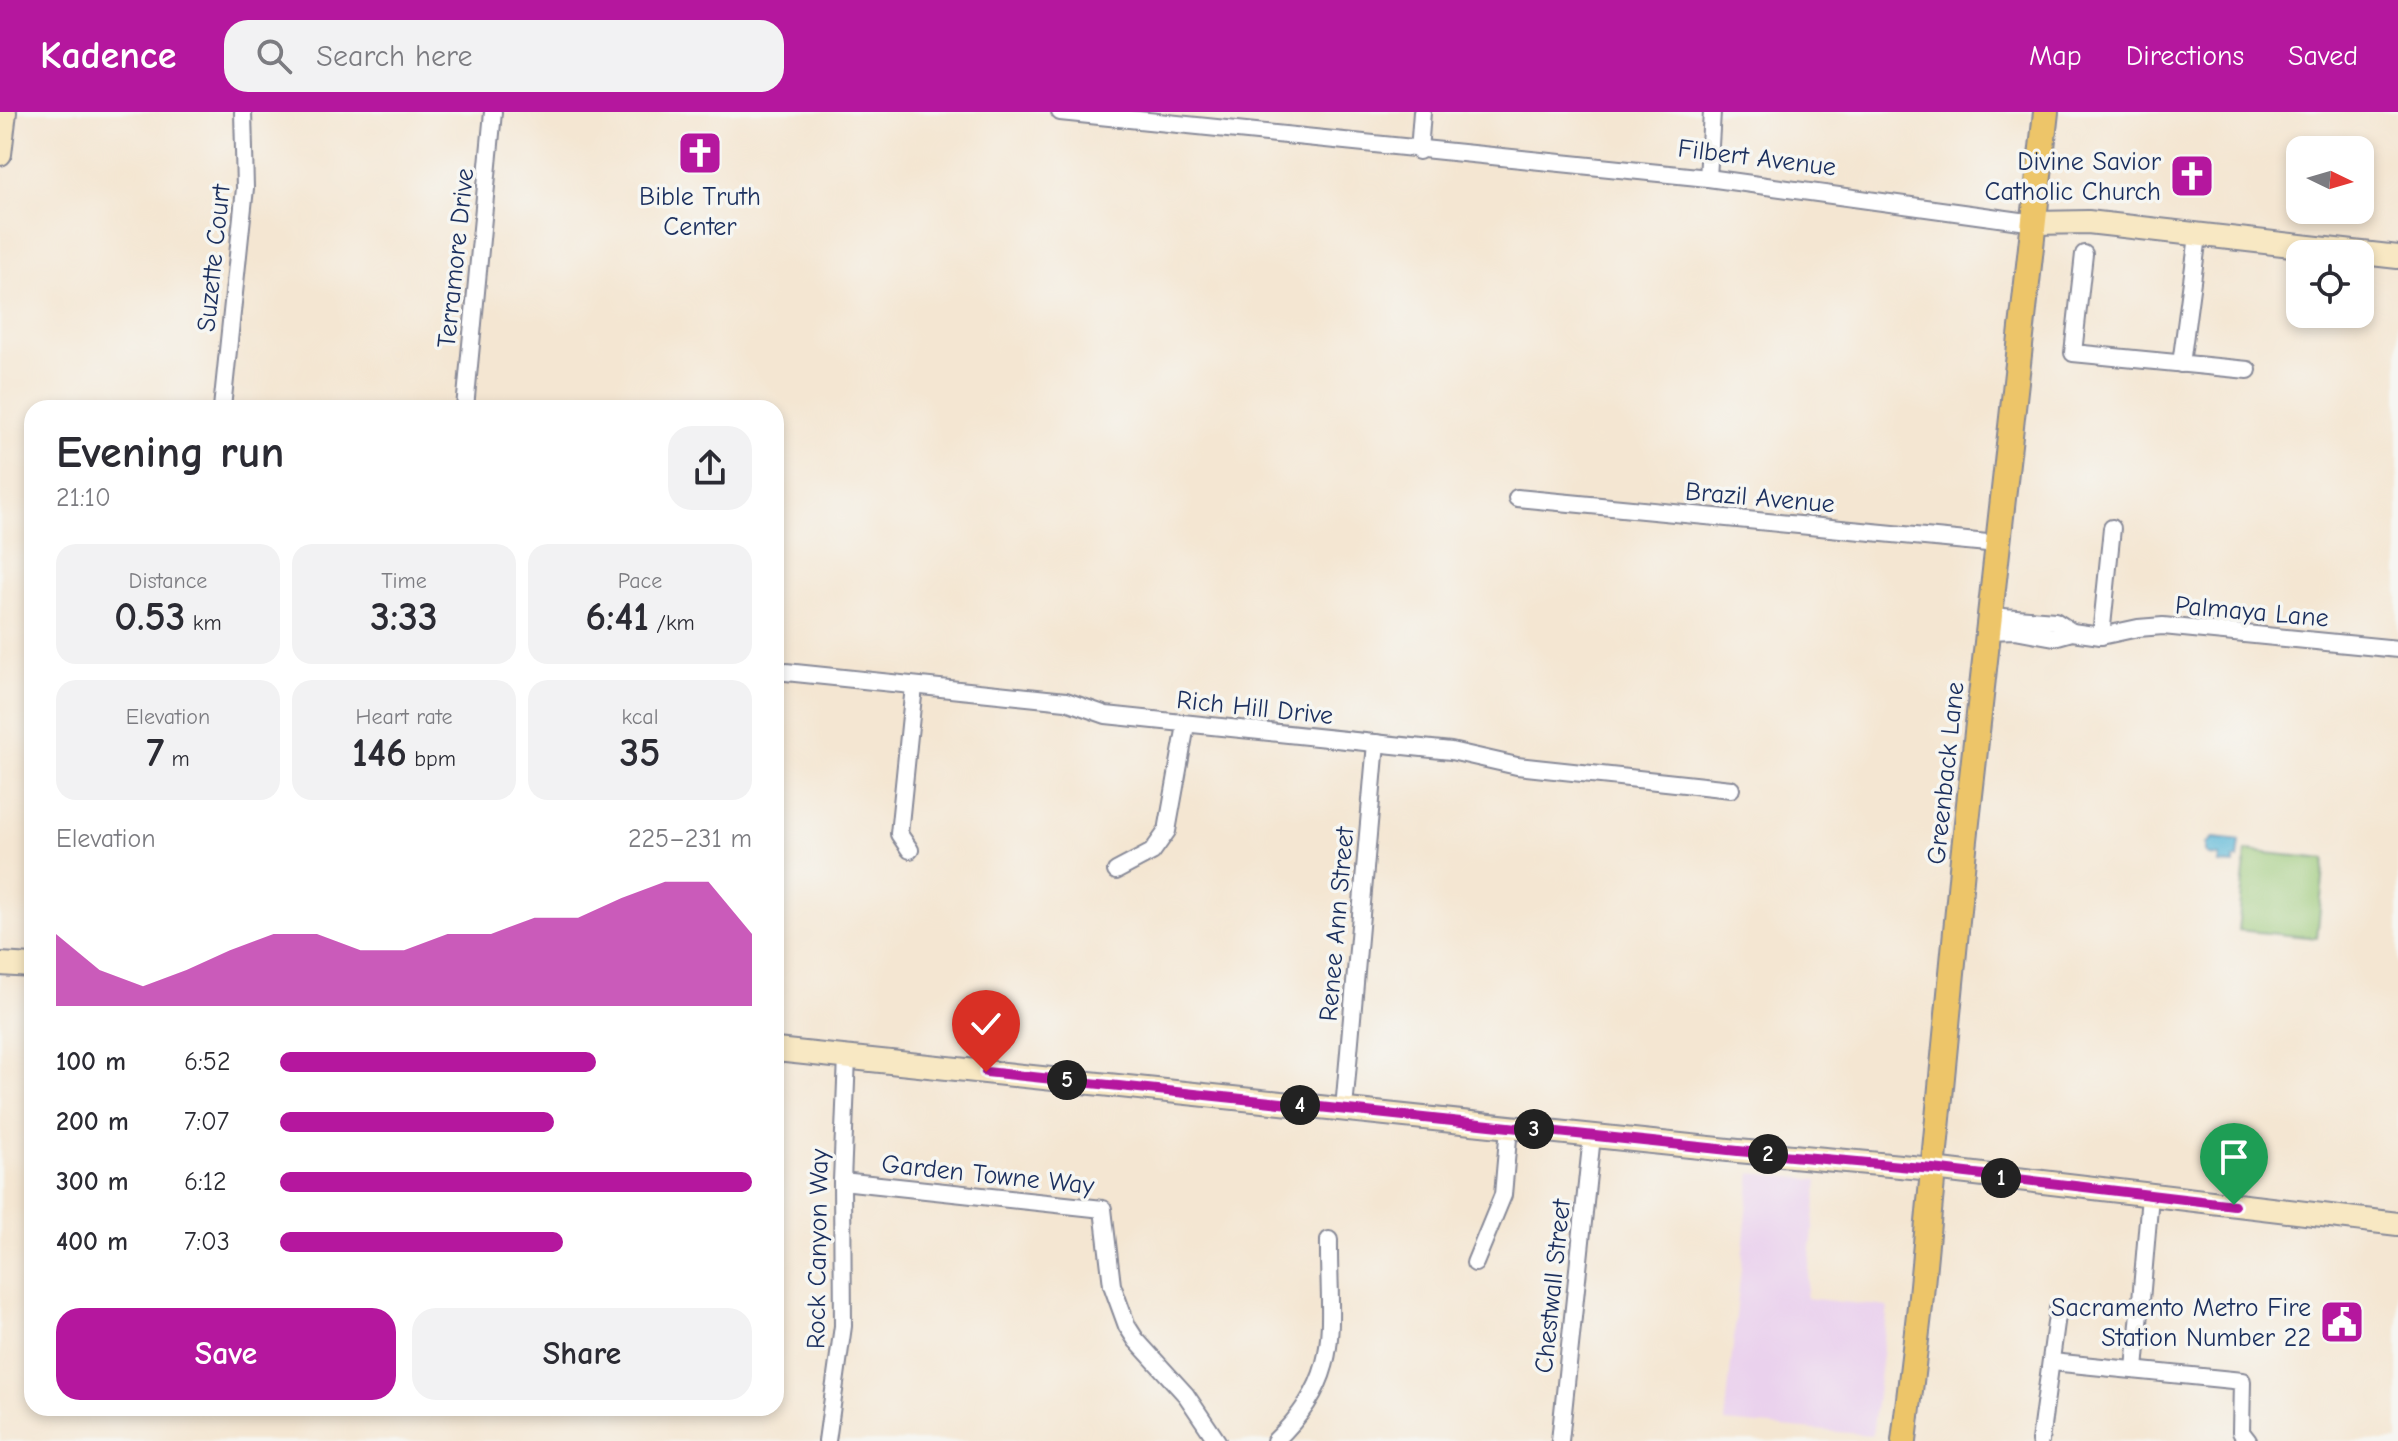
<!DOCTYPE html>
<html lang="en">
<head>
<meta charset="utf-8">
<style>
	body { margin:0; font-family:"Comic Neue",sans-serif; background:#f2f2f3; color:#2b2b33; height:100vh; display:flex; flex-direction:column; font-size:30px; white-space:nowrap }
	* { box-sizing:border-box; margin:0 }
	p { font-size:26px; color:#7c7c81 }
	.icon { flex:none; width:44px; height:44px; fill:none; stroke:currentColor; stroke-width:2; stroke-linecap:round; stroke-linejoin:round }
	.map { position:relative; flex:1; overflow:hidden }
	.side { position:absolute; left:24px; top:288px; width:760px; height:1016px; display:flex; flex-direction:column; background:#fff; border-radius:24px; box-shadow:0 4px 12px #0003 }
	.side>* { flex:none }
	.needle { width:52px; rotate:95deg }
	.controls { position:absolute; left:2286px; top:24px; display:grid; gap:16px }
	.controls a { display:grid; place-items:center; width:88px; height:88px; border-radius:16px; background:#fff; box-shadow:0 4px 12px #0003; font-size:40px }
	.pin { position:absolute; display:grid; place-items:center; width:68px; height:68px; color:#fff; margin:-82px -34px; border-radius:50% 50% 50% 0; rotate:-45deg; box-shadow:0 0 8px #0007 }
	.pin .icon { rotate:45deg }
	.km { position:absolute; width:40px; height:40px; margin:-20px; border-radius:50%; background:#222; color:#fff; font-size:22px; line-height:40px; text-align:center }
	.round { display:grid; place-items:center; flex:none; width:84px; height:84px; border-radius:24px; background:#f2f2f3 }
	.headline { display:flex; align-items:center; justify-content:space-between; height:136px; padding:0 32px }
	h1 { font-size:44px; font-weight:700; line-height:60px }
	.figures { display:grid; grid-template-columns:repeat(3,1fr); gap:12px; height:136px; padding:8px 32px }
	.figures div { display:grid; align-content:center; border-radius:20px; background:#f2f2f3; text-align:center }
	.figures b { font-size:40px; font-weight:700 }
	.figures small { font-size:22px; font-weight:400 }
	.figures p { font-size:22px }
	.chart { height:224px; padding:16px 32px }
	.chart p { display:flex; justify-content:space-between }
	.chart svg { width:100%; height:144px; margin-top:8px; fill:#b5179e; opacity:.7 }
	.button { display:flex; gap:16px; margin-top:auto; padding:16px 32px }
	.button a { flex:1; height:92px; border-radius:24px; background:#b5179e; color:#fff; font-size:32px; font-weight:700; line-height:92px; text-align:center }
	.button a+a { background:#f2f2f3; color:#2b2b33 }
	ul { padding:0 32px; list-style:none; font-size:26px }
	li { display:grid; grid-template-columns:128px 96px 1fr; align-items:center; height:60px }
	li i { height:20px; border-radius:10px; background:#b5179e }
	header { display:flex; align-items:center; gap:48px; box-sizing:border-box; height:112px; padding:0 40px; background:#b5179e; color:#fff }
	header strong { font-size:38px }
	nav { display:flex; gap:44px; margin-inline-start:auto; font-size:28px }
	.search { width:560px; height:72px; background:#f2f2f3; display:flex; align-items:center; gap:20px; box-sizing:border-box; padding:0 28px; border-radius:24px; color:#7c7c81; font-size:30px }
	.map>svg:first-child { display:block }
	.built { fill:#ead1ed }
	.green { fill:#9ac776; stroke:#5a7b6a; stroke-width:2 }
	.water { fill:#58b6d6; stroke:#3a729a; stroke-width:2 }
	.lines { fill:none; stroke-linecap:round; stroke-linejoin:round }
	.street-casing { stroke:#888a98; stroke-width:20 }
	.secondary-casing { stroke:#888a98; stroke-width:26 }
	.primary-casing { stroke:#888a98; stroke-width:28 }
	.street { stroke:#fff; stroke-width:16 }
	.secondary { stroke:#f8e8c3; stroke-width:22 }
	.primary { stroke:#edc569; stroke-width:24 }
	.route-casing { stroke:#fff; stroke-width:16 }
	.route { stroke:#b5179e; stroke-width:10 }
	.labels { text-anchor:middle; stroke-width:7; stroke-linejoin:round; paint-order:stroke }
	.street-label { font-size:26px; fill:#1b2f5e; stroke:#f6f6f2 }
	.poi-label { font-size:26px; fill:#1b2f5e; stroke:#f6f6f2; text-anchor:end }
</style>
</head>
<body>
<header>
<strong>Kadence</strong>
<div class="search"><svg class="icon" aria-label="search" viewBox="0 0 24 24"><circle cx="10" cy="10" r="6"/><path d="M15 15l6 6"/></svg>Search here</div>
<nav><a>Map</a><a>Directions</a><a>Saved</a></nav>
</header>
<div class="map">
<svg width="2398" height="1329" viewBox="0 0 2398 1329">
	<rect width="100%" height="100%" fill="#f6f6f2"/>
	<filter id="ink" filterUnits="userSpaceOnUse"><feTurbulence type="fractalNoise" baseFrequency=".0125" numOctaves="2"/><feDisplacementMap in="SourceGraphic" scale="16" xChannelSelector="R" yChannelSelector="G"/><feConvolveMatrix kernelMatrix="1 2 1 2 8 2 1 2 1" color-interpolation-filters="sRGB"/></filter>
	<filter id="wash" filterUnits="userSpaceOnUse"><feTurbulence type="fractalNoise" baseFrequency=".006" numOctaves="4" result="noise"/><feDisplacementMap in="SourceGraphic" scale="32" xChannelSelector="R" yChannelSelector="G"/><feGaussianBlur stdDeviation="1.8" result="paint"/><feColorMatrix in="noise" values="0 0 0 0 0 0 0 0 0 0 0 0 0 0 0 0 0 1.4 0 .05"/><feComposite in="paint" operator="in"/></filter>
	<g filter="url(#wash)">
		<rect width="100%" height="100%" fill="#f4e6d2"/>
		<polygon class="built" points="1751,1061 1818,1068 1806,1186 1888,1195 1872,1323 1725,1310"/>
		<polygon class="green" points="2246,739 2325,747 2317,826 2238,818"/>
		<polygon class="water" points="2213,726 2240,729 2238,747 2234,747 2234,753 2219,752 2220,745 2209,744 2206,741 2206,732"/>
	</g>
	<g filter="url(#ink)">
		<g class="lines">
			<g class="street-casing">
				<g id="street">
					<polyline points="1060,0 1708,66 2035,111"/>
					<polyline points="1419,39 1422,0"/>
					<polyline points="1708,66 1712,0"/>
					<polyline points="2084,142 2073,241 2248,258"/>
					<polyline points="2181,252 2198,124"/>
					<polyline points="222,296 245,76 243,0"/>
					<polyline points="465,296 493,0"/>
					<polyline points="1517,386 1998,432"/>
					<polyline points="1990,504 2055,509 2072,520"/>
					<polyline points="1989,519 2015,518 2054,525 2072,520 2101,524 2138,516 2163,514 2398,537"/>
					<polyline points="2101,524 2112,416"/>
					<polyline points="776,559 1066,589 1106,603 1451,639 1517,654 1731,677"/>
					<polyline points="910,738 899,722 914,574"/>
					<polyline points="1116,759 1152,740 1167,719 1186,613"/>
					<polyline points="1344,997 1376,631"/>
					<polyline points="842,1069 1103,1097 1112,1173 1127,1214 1136,1228 1186,1283 1217,1329"/>
					<polyline points="1475,1151 1503,1083 1509,1015"/>
					<polyline points="2052,1250 2242,1269 2241,1320 2248,1329"/>
					<polyline points="2135,1258 2150,1084"/>
					<polyline points="827,1329 843,1214 842,1069 847,945"/>
					<path d="M1275 1329C1345 1263 1328 1214 1329 1128"/>
					<polyline points="1560,1329 1592,1024"/>
					<polyline points="2040,1329 2058,1196"/>
				</g>
			</g>
			<g class="secondary-casing">
				<g id="secondary">
					<polyline points="0,42 5,0"/>
					<polyline points="2035,111 2088,110 2398,145"/>
					<polyline points="0,852 32,854"/>
					<polyline points="776,938 1738,1039 1933,1057 2398,1112"/>
				</g>
			</g>
			<g class="primary-casing">
				<polyline id="primary" points="1904,1329 1920,1194 1963,746 2046,0"/>
			</g>
			<use href="#street" class="street"/>
			<use href="#secondary" class="secondary"/>
			<use href="#primary" class="primary"/>
		</g>
	</g>
	<g class="lines" filter="url(#ink)">
		<g class="route-casing">
			<polyline id="route" points="986,960 1738,1039 1933,1057 2234,1093"/>
		</g>
		<use href="#route" class="route"/>
	</g>
	<defs>
		<g id="church-square" transform="scale(2.3)"><rect x="-9" y="-9" width="18" height="18" rx="4" fill="#b5179e" stroke="#f6f6f2"/><path d="M-1.2-6h2.4v3.5h3.3v2.4h-3.3V6h-2.4V-.1h-3.3v-2.4h3.3Z" fill="#fff"/></g>
		<g id="civic-square" transform="scale(2.3)"><rect x="-9" y="-9" width="18" height="18" rx="4" fill="#b5179e" stroke="#f6f6f2"/><path d="M-.6-6.5H3V-4.5H.6V-3L4-1V1h2V6H-6V1h2V-1L-.6-3ZM-1.2 2.5V6h2.4V2.5Z" fill="#fff"/></g>
	</defs>
	<g fill-rule="evenodd">
		<use href="#church-square" x="700" y="41"/>
		<use href="#church-square" x="2192" y="64"/>
		<use href="#civic-square" x="2342" y="1210"/>
	</g>
	<g class="labels">
		<g class="street-label">
			<text transform="translate(1757 45) rotate(7)" y="9">Filbert Avenue</text>
			<text transform="translate(213 146) rotate(-84)" y="9">Suzette Court</text>
			<text transform="translate(455 146) rotate(-84)" y="9">Terramore Drive</text>
			<text transform="translate(1760 385) rotate(5)" y="9">Brazil Avenue</text>
			<text transform="translate(2252 499) rotate(5)" y="9">Palmaya Lane</text>
			<text transform="translate(1255 595) rotate(6)" y="9">Rich Hill Drive</text>
			<text transform="translate(1945 661) rotate(-84)" y="9">Greenback Lane</text>
			<text transform="translate(1336 812) rotate(-85)" y="9">Renee Ann Street</text>
			<text transform="translate(988 1062) rotate(6)" y="9">Garden Towne Way</text>
			<text transform="translate(817 1137) rotate(-89)" y="9">Rock Canyon Way</text>
			<text transform="translate(1552 1174) rotate(-84)" y="9">Chestwall Street</text>
		</g>
		<g class="poi-label">
			<text x="2161" y="58">Divine Savior<tspan x="2161" dy="30">Catholic Church</tspan></text>
			<text x="700" y="93" text-anchor="middle">Bible Truth<tspan x="700" dy="30">Center</tspan></text>
			<text x="2311" y="1204">Sacramento Metro Fire<tspan x="2311" dy="30">Station Number 22</tspan></text>
		</g>
	</g>
</svg>
<div class="controls">
<a><svg class="needle" viewBox="-14 -14 28 28"><path d="M0-13l5 13h-10z" fill="#e53935"/><path d="M0 13l5-13h-10z" fill="#7c7c81"/></svg></a>
<a><svg class="icon" aria-label="locate" viewBox="0 0 24 24"><circle cx="12" cy="12" r="6"/><path d="M12 2v4M12 18v4M2 12h4M18 12h4"/></svg></a>
</div>
<div class="pin" style="left:2234px;top:1093px;background:#1e9e55"><svg class="icon" aria-label="arrive" viewBox="0 0 24 24"><path d="M6 21V4h12l-3 4 3 4H6"/></svg></div>
<div class="pin" style="left:986px;top:960px;background:#d93025"><svg class="icon" aria-label="check" viewBox="0 0 24 24"><path d="M5 12l5 5 9-10"/></svg></div>
<b class="km" style="left:2001px;top:1066px">1</b>
<b class="km" style="left:1768px;top:1042px">2</b>
<b class="km" style="left:1534px;top:1017px">3</b>
<b class="km" style="left:1300px;top:993px">4</b>
<b class="km" style="left:1067px;top:968px">5</b>
<section class="side">
<div class="headline"><div><h1>Evening run</h1><p>21:10</p></div><a class="round"><svg class="icon" aria-label="share" viewBox="0 0 24 24"><path d="M12 15V3M7 8l5-5 5 5M5 13v7h14v-7"/></svg></a></div>
<div class="figures">
<div><p>Distance</p><b>0.53<small> km</small></b></div>
<div><p>Time</p><b>3:33</b></div>
<div><p>Pace</p><b>6:41<small> /km</small></b></div>
</div>
<div class="figures">
<div><p>Elevation</p><b>7<small> m</small></b></div>
<div><p>Heart rate</p><b>146<small> bpm</small></b></div>
<div><p>kcal</p><b>35</b></div>
</div>
<div class="chart"><p><span>Elevation</span>225–231 m</p>
<svg viewBox="0 0 160 44" preserveAspectRatio="none"><path d="M0 44V22L10 33L20 38L30 33L40 27L50 22L60 22L70 27L80 27L90 22L100 22L110 17L120 17L130 11L140 6L150 6L160 22V44z"/></svg>
</div>
<ul>
<li><b>100 m</b>6:52<i style="width:67%"></i></li>
<li><b>200 m</b>7:07<i style="width:58%"></i></li>
<li><b>300 m</b>6:12<i style="width:100%"></i></li>
<li><b>400 m</b>7:03<i style="width:60%"></i></li>
</ul>
<div class="button"><a>Save</a><a>Share</a></div>
</section>
</div>
</body>
</html>
